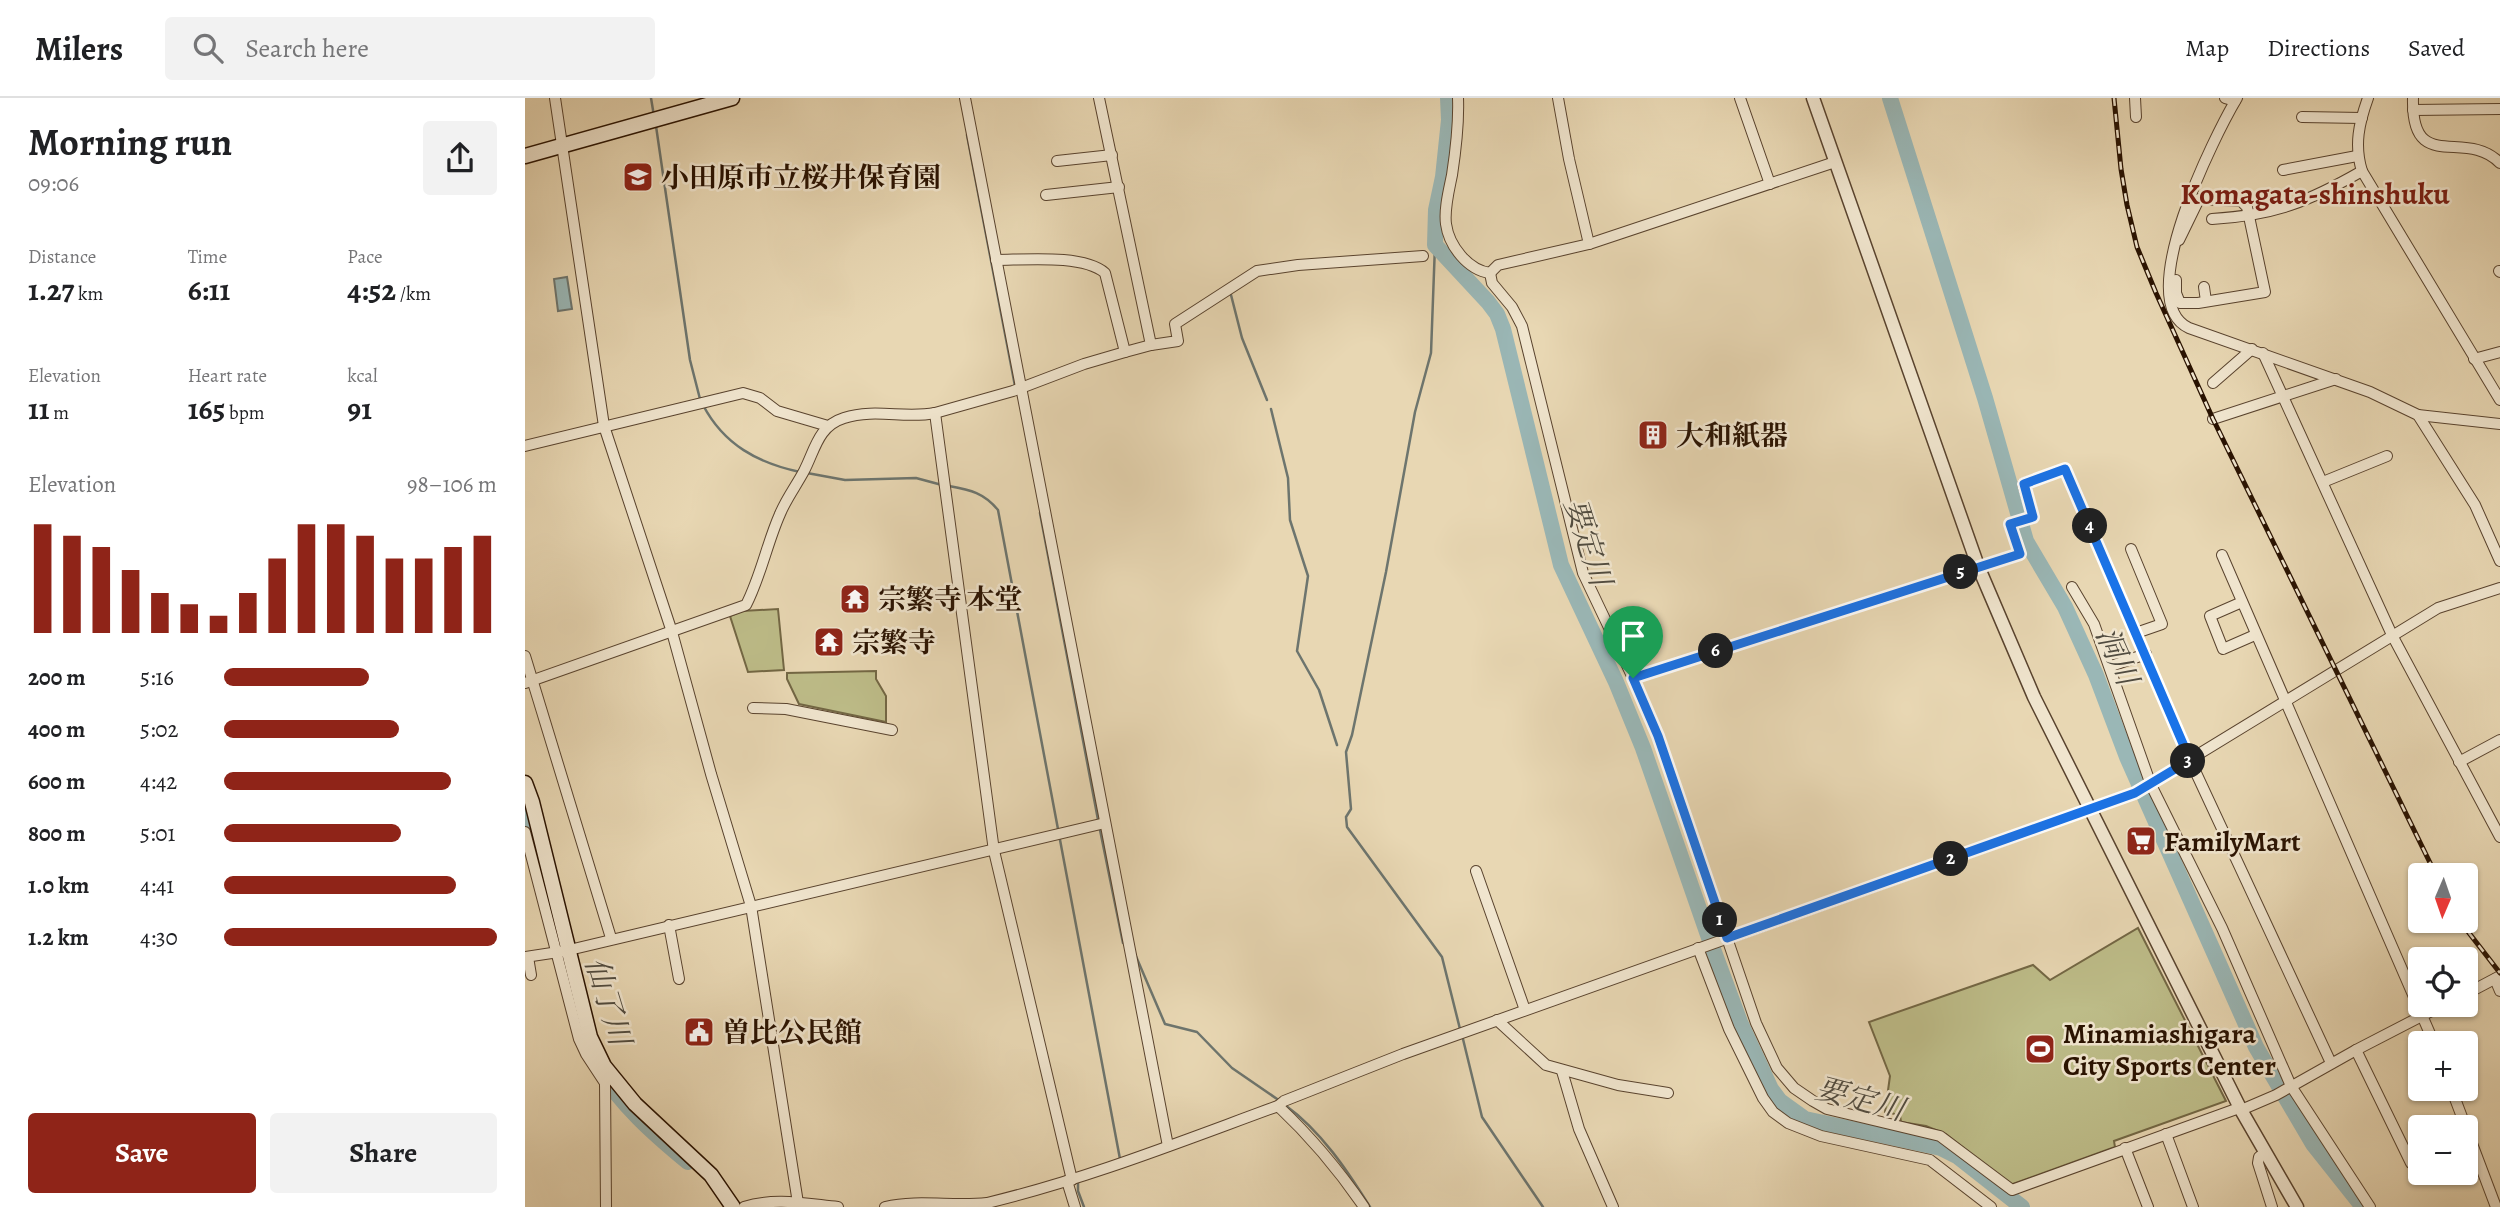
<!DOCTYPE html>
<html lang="en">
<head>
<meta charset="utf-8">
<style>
	body { margin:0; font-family:Alegreya,"Noto Serif JP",serif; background:#f2f2f2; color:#202124; height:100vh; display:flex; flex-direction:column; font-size:26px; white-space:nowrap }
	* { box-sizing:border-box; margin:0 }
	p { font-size:23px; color:#757577 }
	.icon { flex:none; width:38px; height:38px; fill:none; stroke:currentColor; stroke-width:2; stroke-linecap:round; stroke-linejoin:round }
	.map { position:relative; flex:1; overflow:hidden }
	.drawer { display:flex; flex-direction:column; background:#fff; width:525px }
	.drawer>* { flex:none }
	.needle { width:46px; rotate:182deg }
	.fabs { position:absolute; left:1883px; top:765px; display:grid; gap:14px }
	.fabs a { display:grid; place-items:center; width:70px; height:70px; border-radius:7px; background:#fff; box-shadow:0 2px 5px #0004; font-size:35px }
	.pin { position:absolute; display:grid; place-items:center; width:60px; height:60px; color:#fff; margin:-72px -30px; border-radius:50% 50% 50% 0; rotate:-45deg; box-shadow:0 0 7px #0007 }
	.pin .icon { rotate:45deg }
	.km { position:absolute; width:35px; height:35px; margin:-18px; border-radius:50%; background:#222; color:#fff; font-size:19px; line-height:35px; text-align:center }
	.round { display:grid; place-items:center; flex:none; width:74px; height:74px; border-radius:7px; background:#f2f2f2 }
	.overview { display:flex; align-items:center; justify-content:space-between; height:119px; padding:0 28px }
	h1 { font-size:38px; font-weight:600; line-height:52px }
	.figures { display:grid; grid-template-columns:repeat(3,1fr); gap:10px; height:119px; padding:7px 28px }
	.figures div { display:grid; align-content:center }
	.figures b { font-size:30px; font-weight:600 }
	.figures small { font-size:19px; font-weight:400 }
	.figures p { font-size:19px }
	.chart { height:196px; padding:14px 28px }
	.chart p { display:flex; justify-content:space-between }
	.chart svg { width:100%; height:126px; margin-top:7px; stroke:#8f2418; stroke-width:6 }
	.button { display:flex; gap:14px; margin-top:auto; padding:14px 28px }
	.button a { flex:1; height:80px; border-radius:7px; background:#8f2418; color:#fff; font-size:28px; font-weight:600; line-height:80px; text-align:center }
	.button a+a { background:#f2f2f2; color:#202124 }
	ul { padding:0 28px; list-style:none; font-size:23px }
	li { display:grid; grid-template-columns:112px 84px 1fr; align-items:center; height:52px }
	li i { height:18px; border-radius:9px; background:#8f2418 }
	header { display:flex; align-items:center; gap:42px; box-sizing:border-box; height:98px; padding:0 35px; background:#fff; border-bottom:2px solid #e0e0e0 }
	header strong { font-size:33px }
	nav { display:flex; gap:38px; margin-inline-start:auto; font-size:24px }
	.search { width:490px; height:63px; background:#f2f2f2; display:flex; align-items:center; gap:18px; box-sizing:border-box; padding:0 24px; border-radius:7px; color:#757577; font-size:26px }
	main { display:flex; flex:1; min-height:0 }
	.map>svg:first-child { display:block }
	.green { fill:#bdbc88; stroke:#736744; stroke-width:2 }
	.water { fill:#9ab7b6; stroke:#6d756e; stroke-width:2 }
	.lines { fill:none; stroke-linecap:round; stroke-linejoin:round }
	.stream { stroke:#6d756e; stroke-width:2.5 }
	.river { stroke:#9ab7b6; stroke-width:16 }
	.minor-casing { stroke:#59432e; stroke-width:12 }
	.tertiary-casing { stroke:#59432e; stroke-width:15 }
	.secondary-casing { stroke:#291201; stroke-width:17 }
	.minor { stroke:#f0e5ce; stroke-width:10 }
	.tertiary { stroke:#f0e5ce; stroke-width:12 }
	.secondary { stroke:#f0e5ce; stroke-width:14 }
	.rail-casing { stroke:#291201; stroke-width:5 }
	.rail { stroke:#f0e5ce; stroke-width:2.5; stroke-dasharray:8; stroke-linecap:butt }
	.route-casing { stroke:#fff; stroke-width:14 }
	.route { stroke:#1a73e8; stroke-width:9 }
	.labels { text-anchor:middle; stroke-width:5; stroke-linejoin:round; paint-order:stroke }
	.poi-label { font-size:28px; font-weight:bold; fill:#291201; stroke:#f0e5ce; text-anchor:start }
	.neighbourhood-label { font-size:30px; font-weight:bold; fill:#7a1f14; stroke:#f0e5ce }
	.water-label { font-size:30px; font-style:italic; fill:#514c40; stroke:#f0e5ce }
</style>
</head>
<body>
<header>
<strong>Milers</strong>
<div class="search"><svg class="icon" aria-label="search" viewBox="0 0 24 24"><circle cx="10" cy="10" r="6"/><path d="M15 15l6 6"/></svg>Search here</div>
<nav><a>Map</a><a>Directions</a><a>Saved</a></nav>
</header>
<main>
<section class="drawer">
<div class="overview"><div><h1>Morning run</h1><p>09:06</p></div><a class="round"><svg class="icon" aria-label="share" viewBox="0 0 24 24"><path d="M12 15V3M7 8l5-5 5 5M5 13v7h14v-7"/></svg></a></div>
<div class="figures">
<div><p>Distance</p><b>1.27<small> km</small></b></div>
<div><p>Time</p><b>6:11</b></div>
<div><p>Pace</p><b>4:52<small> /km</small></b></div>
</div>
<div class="figures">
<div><p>Elevation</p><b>11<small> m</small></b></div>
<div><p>Heart rate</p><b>165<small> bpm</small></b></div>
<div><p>kcal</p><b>91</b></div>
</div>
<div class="chart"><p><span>Elevation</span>98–106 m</p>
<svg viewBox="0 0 160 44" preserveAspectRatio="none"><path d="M5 44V6M15 44V10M25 44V14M35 44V22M45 44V30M55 44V34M65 44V38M75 44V30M85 44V18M95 44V6M105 44V6M115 44V10M125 44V18M135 44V18M145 44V14M155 44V10"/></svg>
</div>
<ul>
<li><b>200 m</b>5:16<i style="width:53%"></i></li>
<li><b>400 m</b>5:02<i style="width:64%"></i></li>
<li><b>600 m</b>4:42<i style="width:83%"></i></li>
<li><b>800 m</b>5:01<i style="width:65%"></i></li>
<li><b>1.0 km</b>4:41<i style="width:85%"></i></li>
<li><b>1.2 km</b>4:30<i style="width:100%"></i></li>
</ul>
<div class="button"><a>Save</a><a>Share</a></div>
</section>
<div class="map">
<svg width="1975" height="1109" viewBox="0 0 1975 1109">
	<rect width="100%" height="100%" fill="#e8d7b3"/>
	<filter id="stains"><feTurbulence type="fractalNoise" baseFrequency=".00286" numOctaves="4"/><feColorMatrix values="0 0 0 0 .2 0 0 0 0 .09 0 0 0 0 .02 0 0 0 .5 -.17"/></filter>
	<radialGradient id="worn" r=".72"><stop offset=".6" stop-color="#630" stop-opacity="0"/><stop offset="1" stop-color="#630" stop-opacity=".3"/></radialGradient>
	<g class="green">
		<polygon points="253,511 259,572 223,574 205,518 217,513"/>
		<polygon points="351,573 351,581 361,598 361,624 274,606 262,581 262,575"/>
		<polygon points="1613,830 1701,1003 1589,1043 1590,1049 1485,1087 1421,1036 1401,1028 1376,1024 1375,1017 1360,1014 1365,978 1344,924 1508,867 1525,882"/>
	</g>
	<polygon class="water" points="42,179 47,211 33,213 29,181"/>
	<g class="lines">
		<g class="stream">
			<polyline points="126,0 129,18"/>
			<polyline points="131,28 165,262 175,301"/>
			<polyline points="442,37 490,288"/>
			<polyline points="910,147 906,255 890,314 861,474 827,637 821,654 826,711 821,719 822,729 917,859 935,931"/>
			<polyline points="705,193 717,240 742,302"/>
			<path d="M178 307C199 347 233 365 275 374"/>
			<polyline points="746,311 763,380 765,422 783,478 772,553 794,592 812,647"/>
			<polyline points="282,375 320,382 391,380 417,387"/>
			<path d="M424 388C446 392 459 395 473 412L595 1061"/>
			<polyline points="515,415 574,727 598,845 602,847"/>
			<polyline points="610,856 640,926 672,934 707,970 755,1003"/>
			<polyline points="937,937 957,1019 1018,1109"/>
			<path d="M760 1007C796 1033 822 1072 845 1109"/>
			<polyline points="553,1082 553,1093 559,1109"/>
		</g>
		<g class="river">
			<polyline points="923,0 924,22 918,79 911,112 910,147 963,204 972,216 978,231 1036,467 1091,584 1118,650 1189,854 1215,924 1246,991 1255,1003 1280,1021 1416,1050 1432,1058 1497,1109"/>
			<polyline points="1365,0 1460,300 1501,443 1540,509 1571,577 1602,659 1731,949 1788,1046 1838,1109"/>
			<polyline points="0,708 45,889"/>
			<path d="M73 969C96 1007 129 1036 163 1064"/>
		</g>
		<g class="minor-casing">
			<g id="minor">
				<polyline points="30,0 79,328 147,534 186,676 226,808 273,1105"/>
				<polyline points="440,0 643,1048"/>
				<polyline points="574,0 626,247 600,254"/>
				<path d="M933 0C934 26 931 51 927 77 924 92 919 111 921 126 924 148 943 172 965 175"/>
				<polyline points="1033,0 1044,61 1064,146"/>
				<polyline points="1215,0 1245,86"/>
				<polyline points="1610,0 1611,19"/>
				<polyline points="1700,0 1710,3"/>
				<path d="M1712 0C1690 37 1606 203 1664 230L1845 294 1893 317 1950 407 1975 463"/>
				<path d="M1843 0C1834 25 1829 47 1837 73L1975 302"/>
				<path d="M1888 0C1886 78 1940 29 1975 65"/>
				<polyline points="1888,12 1975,11"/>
				<polyline points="1777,19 1837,20"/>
				<polyline points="532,63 587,57"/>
				<polyline points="1758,72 1832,58"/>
				<polyline points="521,97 594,89"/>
				<path d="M1687 121C1750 117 1783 104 1837 73"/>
				<polyline points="1974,173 1975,174"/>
				<polyline points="965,175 967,185 987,209 997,228 1058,475 1108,580 1133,638 1231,925 1252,970 1269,990 1288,1003 1302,1011 1415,1038 1487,1092 1714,1010"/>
				<polyline points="965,175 973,167 1064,146 1310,64"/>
				<polyline points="1651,182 1651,195 1655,205 1673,205 1740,194 1722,109 1716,103 1674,101 1654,142"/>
				<polyline points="1679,189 1681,203"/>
				<polyline points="626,247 653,243 650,226 732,173 773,167 898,158"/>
				<polyline points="1738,255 1867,537 1975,739"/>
				<polyline points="1949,261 1975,254"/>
				<polyline points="1688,285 1727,251"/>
				<polyline points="410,315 469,753 547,1082"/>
				<polyline points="1893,317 1975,326"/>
				<polyline points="1688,321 1811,281"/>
				<polyline points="0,348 218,295 235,300 252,313 303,328"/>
				<polyline points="1798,384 1862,358"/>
				<polyline points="1606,451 1637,526 1611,535"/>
				<polyline points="1697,457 1909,945"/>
				<polyline points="1547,489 1569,526 1626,687 1697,830 1766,988 1845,1109"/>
				<polyline points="1717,504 1685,518 1698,551 1730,537"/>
				<polyline points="0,558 86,840"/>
				<polyline points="1586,568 1621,556"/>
				<polyline points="1108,580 1495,456 1485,427 1508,419 1498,386 1540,371 1665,662 1806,965"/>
				<path d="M0 585 221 507C236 478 242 445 255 416 261 401 271 388 279 373 290 352 293 328 319 320 350 310 380 321 410 315L488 293 559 266 600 254 580 175C558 156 499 162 471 162"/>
				<polyline points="228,610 261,611 367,632"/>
				<polyline points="1934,664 1975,642"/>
				<polyline points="0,734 54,941 61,956 80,985 81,1109"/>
				<polyline points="951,773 1000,912"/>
				<polyline points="144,827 154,881"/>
				<polyline points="1173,850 1204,931 1238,1000 1248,1014 1263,1025 1296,1038 1405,1062 1466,1109"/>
				<polyline points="0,859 40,853 580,725"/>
				<polyline points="3,859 6,877"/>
				<polyline points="1970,881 1975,893"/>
				<polyline points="1941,896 1975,878"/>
				<polyline points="972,922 1021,967 1093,987 1143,995"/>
				<polyline points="1831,952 1886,1065"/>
				<polyline points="1037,973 1054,1031 1088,1109"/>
				<polyline points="1926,990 1971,1109"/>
				<polyline points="753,1008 759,1003 878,956 1610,695 1913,510 1975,490"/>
				<polyline points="1716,1012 1751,997 1831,952 1920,906"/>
				<polyline points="1641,1036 1668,1109"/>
				<polyline points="1600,1050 1623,1109"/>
				<polyline points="1740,1055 1734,1059 1733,1065 1747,1109"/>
				<polyline points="542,1083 550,1109"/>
				<path d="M219 1109C249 1099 282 1106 313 1109"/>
				<path d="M360 1109C394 1101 428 1109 462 1105 562 1081 657 1043 753 1008 786 1039 813 1071 839 1109"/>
			</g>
		</g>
		<g class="tertiary-casing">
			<polyline id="tertiary" points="1288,0 1453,468 1509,599 1716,1012 1772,1109"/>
		</g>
		<g class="secondary-casing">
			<g id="secondary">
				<polyline points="0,58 207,0"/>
				<polyline points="0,685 7,704 65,939 79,968 110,1006 186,1077 208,1109"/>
			</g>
		</g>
		<use href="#minor" class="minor"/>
		<use href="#tertiary" class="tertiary"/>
		<use href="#secondary" class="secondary"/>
		<g class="rail-casing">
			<g id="rail">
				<polyline points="1589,0 1596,71 1602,107 1612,149 1631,195 1688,321 1911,777"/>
				<polyline points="1934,822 1975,875"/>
			</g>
		</g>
		<use href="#rail" class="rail"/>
	</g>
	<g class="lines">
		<g class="route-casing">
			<polygon id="route" points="1540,371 1665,662 1610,695 1202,840 1133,638 1108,580 1495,456 1485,426 1508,419 1499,386"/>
		</g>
		<use href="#route" class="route"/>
	</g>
	<defs>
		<g id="school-square" transform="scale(1.575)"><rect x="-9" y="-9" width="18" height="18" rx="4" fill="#8f2418" stroke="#f0e5ce"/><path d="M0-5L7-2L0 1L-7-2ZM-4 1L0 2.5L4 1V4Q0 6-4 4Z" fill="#fff"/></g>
		<g id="building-square" transform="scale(1.575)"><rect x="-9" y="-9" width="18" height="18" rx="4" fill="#8f2418" stroke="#f0e5ce"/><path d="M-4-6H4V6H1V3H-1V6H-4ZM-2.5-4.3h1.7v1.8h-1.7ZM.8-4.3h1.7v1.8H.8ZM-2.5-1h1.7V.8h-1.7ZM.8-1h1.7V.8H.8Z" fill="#fff"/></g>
		<g id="temple-square" transform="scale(1.575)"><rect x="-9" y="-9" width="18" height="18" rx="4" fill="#8f2418" stroke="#f0e5ce"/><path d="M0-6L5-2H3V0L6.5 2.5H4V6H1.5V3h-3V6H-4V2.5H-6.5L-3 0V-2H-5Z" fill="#fff"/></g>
		<g id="supermarket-square" transform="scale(1.575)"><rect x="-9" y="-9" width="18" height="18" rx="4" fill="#8f2418" stroke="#f0e5ce"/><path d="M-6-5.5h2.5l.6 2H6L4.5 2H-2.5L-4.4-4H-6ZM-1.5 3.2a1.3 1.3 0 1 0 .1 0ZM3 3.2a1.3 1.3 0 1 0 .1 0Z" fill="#fff"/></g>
		<g id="civic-square" transform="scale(1.575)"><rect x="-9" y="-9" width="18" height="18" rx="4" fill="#8f2418" stroke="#f0e5ce"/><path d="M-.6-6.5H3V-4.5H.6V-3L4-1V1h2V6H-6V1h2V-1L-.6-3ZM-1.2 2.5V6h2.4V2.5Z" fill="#fff"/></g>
		<g id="stadium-square" transform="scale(1.575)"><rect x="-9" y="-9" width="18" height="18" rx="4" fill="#8f2418" stroke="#f0e5ce"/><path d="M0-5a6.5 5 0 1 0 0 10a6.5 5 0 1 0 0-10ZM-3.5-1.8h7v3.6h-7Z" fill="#fff"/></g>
	</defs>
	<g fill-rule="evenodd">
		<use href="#school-square" x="113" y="79"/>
		<use href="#building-square" x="1128" y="337"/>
		<use href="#temple-square" x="330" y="501"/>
		<use href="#temple-square" x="304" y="544"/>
		<use href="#supermarket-square" x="1616" y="743"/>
		<use href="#civic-square" x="174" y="934"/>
		<use href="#stadium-square" x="1515" y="951"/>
	</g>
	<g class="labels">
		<g class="poi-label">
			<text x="136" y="89">小田原市立桜井保育園</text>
			<text x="1151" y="347">大和紙器</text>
			<text x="353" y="511">宗繁寺 本堂</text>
			<text x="327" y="554">宗繁寺</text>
			<text x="1639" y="753">FamilyMart</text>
			<text x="197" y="944">曽比公民館</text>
			<text x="1538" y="945">Minamiashigara<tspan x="1538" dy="32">City Sports Center</tspan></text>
		</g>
		<g class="neighbourhood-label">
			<text x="1790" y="106">Komagata-shinshuku</text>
		</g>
		<g class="water-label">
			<text transform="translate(1063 444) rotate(72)" y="10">要定川</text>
			<text transform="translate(1592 558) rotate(66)" y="10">洞川</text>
			<text transform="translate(83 903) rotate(73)" y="10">仙了川</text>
			<text transform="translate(1335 1001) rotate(15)" y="10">要定川</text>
		</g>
	</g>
	<rect width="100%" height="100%" filter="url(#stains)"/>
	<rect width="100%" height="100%" fill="url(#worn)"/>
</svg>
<div class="fabs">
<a><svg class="needle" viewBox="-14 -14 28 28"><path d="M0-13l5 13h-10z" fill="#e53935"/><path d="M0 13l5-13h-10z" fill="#757577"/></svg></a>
<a><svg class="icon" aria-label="locate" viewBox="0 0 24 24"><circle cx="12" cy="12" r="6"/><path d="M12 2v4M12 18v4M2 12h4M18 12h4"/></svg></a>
<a>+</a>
<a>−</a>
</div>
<div class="pin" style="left:1108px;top:580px;background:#1e9e55"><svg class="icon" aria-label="arrive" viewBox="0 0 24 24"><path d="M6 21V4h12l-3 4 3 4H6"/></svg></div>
<b class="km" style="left:1195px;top:822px">1</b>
<b class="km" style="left:1426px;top:761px">2</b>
<b class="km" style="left:1663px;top:663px">3</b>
<b class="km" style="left:1565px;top:428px">4</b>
<b class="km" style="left:1436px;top:474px">5</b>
<b class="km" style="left:1191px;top:553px">6</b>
</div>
</main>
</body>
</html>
